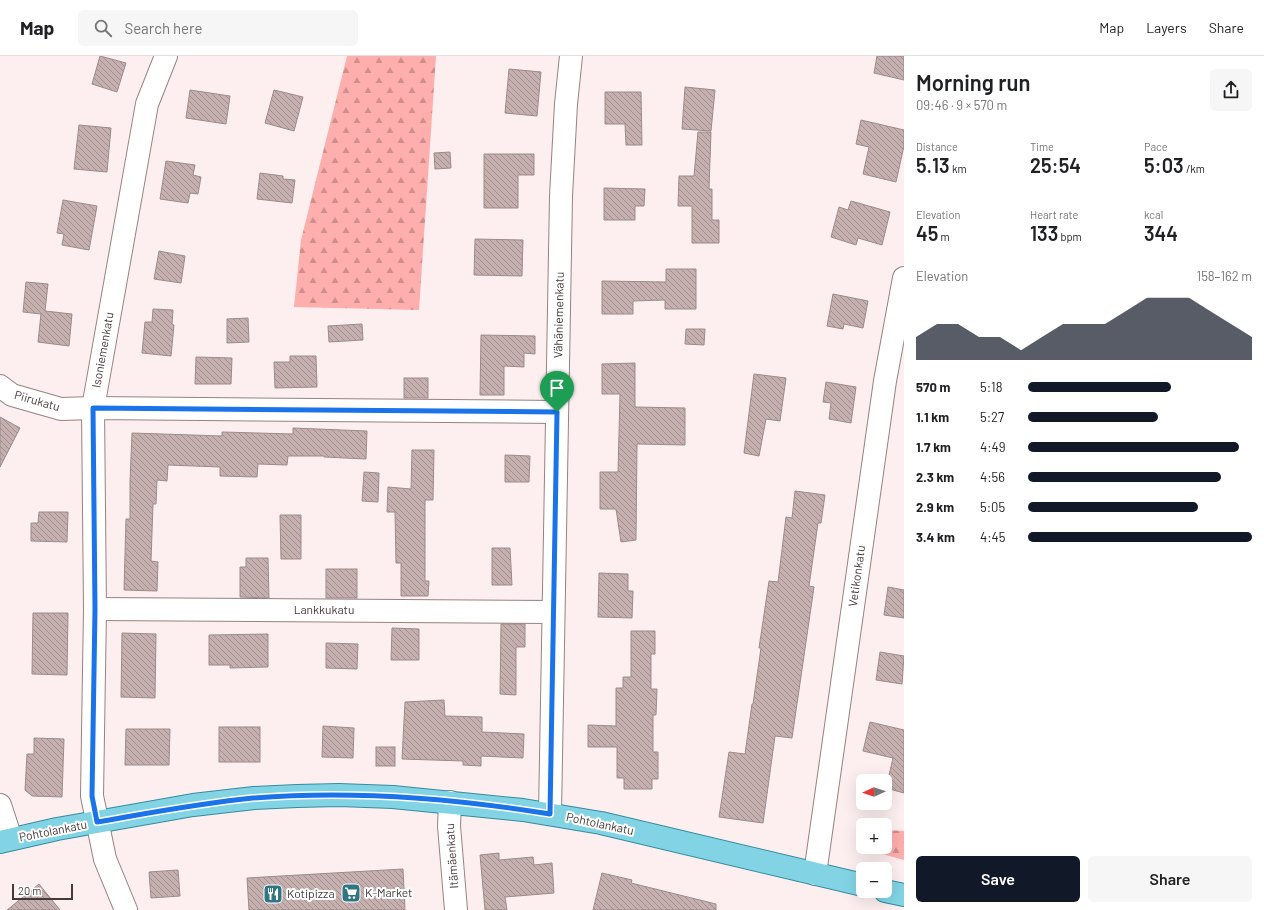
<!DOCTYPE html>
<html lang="en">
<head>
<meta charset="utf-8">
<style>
	body { margin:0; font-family:Barlow,sans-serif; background:#f6f6f6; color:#202124; height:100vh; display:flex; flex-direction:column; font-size:15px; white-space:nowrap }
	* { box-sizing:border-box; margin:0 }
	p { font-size:13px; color:#757577 }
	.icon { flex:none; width:22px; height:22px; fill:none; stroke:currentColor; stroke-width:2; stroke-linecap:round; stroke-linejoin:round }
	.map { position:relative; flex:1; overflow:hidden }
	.details { display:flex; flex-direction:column; background:#fff; width:360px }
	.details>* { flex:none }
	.needle { width:26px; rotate:267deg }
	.buttons { position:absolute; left:856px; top:718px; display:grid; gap:8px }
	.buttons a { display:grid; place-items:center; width:36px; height:36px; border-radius:6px; background:#fff; box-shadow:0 4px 16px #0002; font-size:20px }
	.scale { position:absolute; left:12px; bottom:10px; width:61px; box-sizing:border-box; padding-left:4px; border:2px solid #433a3a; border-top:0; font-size:11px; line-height:14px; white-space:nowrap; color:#433a3a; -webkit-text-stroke:3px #fff; paint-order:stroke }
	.pin { position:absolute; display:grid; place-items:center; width:34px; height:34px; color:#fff; margin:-41px -17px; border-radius:50% 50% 50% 0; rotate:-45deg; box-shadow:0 0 4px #0007 }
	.pin .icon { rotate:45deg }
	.round { display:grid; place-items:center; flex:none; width:42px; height:42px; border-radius:6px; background:#f6f6f6 }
	.overview { display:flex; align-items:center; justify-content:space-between; height:68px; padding:0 12px }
	h1 { font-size:22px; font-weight:600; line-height:30px }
	.stats { display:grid; grid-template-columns:repeat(3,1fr); gap:6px; height:68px; padding:4px 12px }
	.stats div { display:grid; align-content:center }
	.stats b { font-size:20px; font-weight:600 }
	.stats small { font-size:11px; font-weight:400 }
	.stats p { font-size:11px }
	.chart { height:112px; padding:8px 12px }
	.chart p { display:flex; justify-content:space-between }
	.chart svg { width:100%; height:72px; margin-top:4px; fill:#111827; opacity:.7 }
	.cta { display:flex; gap:8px; margin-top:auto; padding:8px 12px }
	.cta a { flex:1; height:46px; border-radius:6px; background:#111827; color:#fff; font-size:16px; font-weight:600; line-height:46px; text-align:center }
	.cta a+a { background:#f6f6f6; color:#202124 }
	ul { padding:0 12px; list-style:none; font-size:13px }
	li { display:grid; grid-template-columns:64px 48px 1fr; align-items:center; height:30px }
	li i { height:10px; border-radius:5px; background:#111827 }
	header { display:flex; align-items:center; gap:24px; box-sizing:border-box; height:56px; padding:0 20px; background:#fff; border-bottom:1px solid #e0e0e0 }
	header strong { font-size:19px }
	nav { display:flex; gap:22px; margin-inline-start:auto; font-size:14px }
	.search { width:280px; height:36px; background:#f6f6f6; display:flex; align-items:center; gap:10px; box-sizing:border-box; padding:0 14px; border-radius:6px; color:#757577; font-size:15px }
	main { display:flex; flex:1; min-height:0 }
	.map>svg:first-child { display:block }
	.forest { fill:url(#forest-firs) }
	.building { fill:url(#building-back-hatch); stroke:#9e8a8a }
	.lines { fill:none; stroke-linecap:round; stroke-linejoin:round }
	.minor-casing { stroke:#968281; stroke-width:24 }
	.major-casing { stroke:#358c9e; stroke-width:24 }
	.minor { stroke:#fff; stroke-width:22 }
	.major { stroke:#82d4e5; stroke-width:22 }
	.route-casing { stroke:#fff; stroke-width:8 }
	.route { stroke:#1a73e8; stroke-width:5 }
	.labels { text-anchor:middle; stroke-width:4; stroke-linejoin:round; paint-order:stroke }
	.street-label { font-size:12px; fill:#433a3a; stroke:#fff }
	.poi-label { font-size:12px; fill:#433a3a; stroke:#fff; text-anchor:start }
</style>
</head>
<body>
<header>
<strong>Map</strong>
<div class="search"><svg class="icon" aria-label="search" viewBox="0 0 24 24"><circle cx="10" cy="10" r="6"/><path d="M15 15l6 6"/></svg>Search here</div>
<nav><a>Map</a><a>Layers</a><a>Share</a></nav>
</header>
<main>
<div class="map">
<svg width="904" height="854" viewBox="0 0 904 854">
	<defs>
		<pattern id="forest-firs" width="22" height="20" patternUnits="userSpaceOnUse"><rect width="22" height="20" fill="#feaead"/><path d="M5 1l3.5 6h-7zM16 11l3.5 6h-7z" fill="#cf8f8e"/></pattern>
		<pattern id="building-back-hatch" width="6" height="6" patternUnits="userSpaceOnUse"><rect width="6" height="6" fill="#c5b0af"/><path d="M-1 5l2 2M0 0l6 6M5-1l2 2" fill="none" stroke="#a2908f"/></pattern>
	</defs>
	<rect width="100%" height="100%" fill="#fdefef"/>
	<g class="forest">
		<polygon points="347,0 436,0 419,254 294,251 301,184"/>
		<polygon points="885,774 904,775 904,804 875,796 876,791 885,791"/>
	</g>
	<g class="building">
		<polygon points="100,0 126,7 117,36 92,28"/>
		<polygon points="877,0 904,0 904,24 874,17"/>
		<polygon points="509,13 541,16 537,60 505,57"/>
		<polygon points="685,31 715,34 711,75 682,73"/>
		<polygon points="190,34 230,40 226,68 186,62"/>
		<polygon points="274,34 303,41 294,75 265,67"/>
		<polygon points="605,36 641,36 642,89 626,89 625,68 605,68"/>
		<polygon points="861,64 904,74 904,90 896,126 863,118 869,91 856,88"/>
		<polygon points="79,69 111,72 107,116 74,113"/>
		<polygon points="698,76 711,76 709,133 712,133 712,164 719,164 719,187 692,187 692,150 678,150 679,120 694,120"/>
		<polygon points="450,96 451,112 435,113 434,97"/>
		<polygon points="484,98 534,98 534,119 518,119 518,152 484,152"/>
		<polygon points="166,105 195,109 193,119 201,121 198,138 190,137 188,147 160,143"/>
		<polygon points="260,117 283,120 283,123 295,124 292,147 257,143"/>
		<polygon points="604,132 645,133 644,150 635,150 635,164 604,164"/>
		<polygon points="63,144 97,150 89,194 62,189 64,178 57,177"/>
		<polygon points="851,145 890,156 882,189 858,182 856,189 831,181 839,151 848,154"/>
		<polygon points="475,183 523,184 522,220 474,219"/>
		<polygon points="159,195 185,200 181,227 154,223"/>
		<polygon points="666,213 696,213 696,253 665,253 665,244 633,245 633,258 602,258 602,225 666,226"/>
		<polygon points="26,226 48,228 45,255 72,258 69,290 38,286 41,258 23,256"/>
		<polygon points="833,238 868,245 863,272 844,268 843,273 827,270"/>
		<polygon points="153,253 173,254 172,268 174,269 171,300 142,297 145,266 152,266"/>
		<polygon points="248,262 249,286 227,287 227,263"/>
		<polygon points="362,268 363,284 329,286 328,270"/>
		<polygon points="686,273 705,273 704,289 685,288"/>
		<polygon points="481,279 535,280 535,298 524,297 524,311 504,310 504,339 480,339"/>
		<polygon points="290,300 316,300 317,331 275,332 274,306 290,306"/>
		<polygon points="196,301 232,302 231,328 195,328"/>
		<polygon points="635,307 635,351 685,352 685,389 637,388 636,484 621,486 616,453 600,453 600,416 618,416 620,338 602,338 602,308"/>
		<polygon points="754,318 786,322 780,365 766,363 759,400 744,397"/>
		<rect x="404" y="322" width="24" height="20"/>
		<polygon points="826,326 856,331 851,367 829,363 831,347 823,346"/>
		<polygon points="0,361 20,372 0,411"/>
		<polygon points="293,372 367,375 366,403 324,401 324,400 288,400 287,409 258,408 257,421 220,420 220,411 168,409 167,425 157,424 156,448 153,448 151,505 158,506 157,535 124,534 126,463 130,463 130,425 132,377 222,380 222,376 293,378"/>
		<polygon points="412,394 434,394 433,444 425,444 425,525 429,525 428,540 401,540 401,507 396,507 395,456 387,456 388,431 411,433"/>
		<polygon points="505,399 530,400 529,426 505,426"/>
		<polygon points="364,416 379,417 378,446 362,445"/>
		<polygon points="795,435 825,439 821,467 818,467 809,530 814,531 792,682 775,680 763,767 719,761 729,696 745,698 752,648 753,648 761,592 759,592 769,525 778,526 786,461 792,462"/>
		<polygon points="39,456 68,456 67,486 31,485 31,467 38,467"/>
		<polygon points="280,459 301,459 301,503 281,503"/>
		<polygon points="492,492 510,492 512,529 492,529"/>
		<polygon points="246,502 268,502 269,542 240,541 240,511 246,511"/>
		<rect x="326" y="513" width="31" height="29"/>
		<polygon points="599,517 628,518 628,535 633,535 632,562 598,561"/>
		<polygon points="888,531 904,534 904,562 884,559"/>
		<polygon points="33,557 68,557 67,619 32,618"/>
		<polygon points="501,568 525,568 525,591 516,591 516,639 500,638"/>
		<polygon points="392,572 419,573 419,604 391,604"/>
		<polygon points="631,575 655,575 655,598 651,598 651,633 657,633 656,659 653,659 653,696 658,696 658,723 652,723 652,733 624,733 624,722 617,722 617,691 588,691 588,669 616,670 616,632 623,632 623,621 631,621"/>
		<polygon points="122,577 156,578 155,642 121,641"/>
		<polygon points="268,578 268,611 230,612 230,609 209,609 209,579"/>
		<polygon points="326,587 358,588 357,613 326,612"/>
		<polygon points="880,596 904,600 902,628 876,624"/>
		<polygon points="444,644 445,660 482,661 482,676 524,678 523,702 481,700 481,710 463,709 463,705 402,703 405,646"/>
		<polygon points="870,666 904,674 904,737 886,732 893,702 863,695"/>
		<polygon points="323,670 354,672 353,702 322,701"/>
		<rect x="219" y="671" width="41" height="35"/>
		<polygon points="126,673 170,673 169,709 125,709"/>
		<polygon points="34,682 64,683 62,741 32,740 25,734 27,698 34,698"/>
		<rect x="376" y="691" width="19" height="19"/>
		<polygon points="499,797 499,804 533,801 534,809 552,807 554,837 505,841 507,854 485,854 480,799"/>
		<polygon points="403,813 405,854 249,854 247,822"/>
		<polygon points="178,814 180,840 151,842 149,816"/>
		<polygon points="602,817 632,824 631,827 716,848 716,854 593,854"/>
		<polygon points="39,828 60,854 7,854"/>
	</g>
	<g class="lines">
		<g class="minor-casing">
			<g id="minor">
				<polyline points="0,330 12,339 61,353 93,352 557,356"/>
				<polyline points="95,553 553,556"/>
				<polyline points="450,746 449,770 456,854"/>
				<polyline points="0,749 11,783"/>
				<polyline points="550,758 561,140 566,48 571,0"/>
				<polyline points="815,818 885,325 904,222"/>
				<polyline points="126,854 105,803 92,740 95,553 93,352 147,48 166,0"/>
			</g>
		</g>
		<g class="major-casing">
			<g id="major">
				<polyline points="0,786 57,773 193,749 254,742 297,740 339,739 393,741 523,754 601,767 863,829"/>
				<polyline points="885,835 904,839"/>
			</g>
		</g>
		<use href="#minor" class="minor"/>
		<use href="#major" class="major"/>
	</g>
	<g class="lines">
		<g class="route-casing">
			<path id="route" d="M93 352 557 356 550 758C452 742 352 734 253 742 201 747 149 757 97 766L92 740 95 553Z"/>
		</g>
		<use href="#route" class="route"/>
	</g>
	<defs>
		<g id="supermarket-square" transform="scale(1)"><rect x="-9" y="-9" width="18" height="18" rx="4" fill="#307584" stroke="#fff"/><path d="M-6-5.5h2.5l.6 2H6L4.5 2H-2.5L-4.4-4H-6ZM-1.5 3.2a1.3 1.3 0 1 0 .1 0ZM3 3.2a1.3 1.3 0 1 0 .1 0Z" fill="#fff"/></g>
		<g id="restaurant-square" transform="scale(1)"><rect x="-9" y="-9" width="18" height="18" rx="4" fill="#307584" stroke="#fff"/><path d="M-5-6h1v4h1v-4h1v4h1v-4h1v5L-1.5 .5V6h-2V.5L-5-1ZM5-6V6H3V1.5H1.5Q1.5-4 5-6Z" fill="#fff"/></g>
	</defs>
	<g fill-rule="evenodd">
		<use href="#supermarket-square" x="351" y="837"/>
		<use href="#restaurant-square" x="273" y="838"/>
	</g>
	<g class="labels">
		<g class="street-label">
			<text transform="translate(559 259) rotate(-89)" y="4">Vähäniemenkatu</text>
			<text transform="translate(103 294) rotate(-80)" y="4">Isoniemenkatu</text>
			<text transform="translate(37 345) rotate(16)" y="4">Piirukatu</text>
			<text transform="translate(857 520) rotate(-82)" y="4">Vetikonkatu</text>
			<text x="324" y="558">Lankkukatu</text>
			<text transform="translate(600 768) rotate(12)" y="4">Pohtolankatu</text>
			<text transform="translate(53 775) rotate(-11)" y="4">Pohtolankatu</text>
			<text transform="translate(452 800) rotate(-94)" y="4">Itämäenkatu</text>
		</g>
		<g class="poi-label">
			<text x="365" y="841">K-Market</text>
			<text x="287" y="842">Kotipizza</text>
		</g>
	</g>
</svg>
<div class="buttons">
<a><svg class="needle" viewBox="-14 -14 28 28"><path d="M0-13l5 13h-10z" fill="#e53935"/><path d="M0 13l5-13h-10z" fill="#757577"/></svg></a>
<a>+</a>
<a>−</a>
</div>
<div class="scale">20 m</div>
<div class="pin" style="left:557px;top:356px;background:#1e9e55"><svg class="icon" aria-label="arrive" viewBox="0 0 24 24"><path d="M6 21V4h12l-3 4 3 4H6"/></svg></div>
</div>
<section class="details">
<div class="overview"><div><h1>Morning run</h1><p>09:46 · 9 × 570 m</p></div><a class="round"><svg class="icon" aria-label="share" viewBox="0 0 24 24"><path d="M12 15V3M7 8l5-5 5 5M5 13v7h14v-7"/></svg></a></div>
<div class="stats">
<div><p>Distance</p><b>5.13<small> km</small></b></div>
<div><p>Time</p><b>25:54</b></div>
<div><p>Pace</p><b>5:03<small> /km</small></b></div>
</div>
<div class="stats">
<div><p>Elevation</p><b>45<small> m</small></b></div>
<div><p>Heart rate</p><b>133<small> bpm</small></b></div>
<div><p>kcal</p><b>344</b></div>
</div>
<div class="chart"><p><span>Elevation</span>158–162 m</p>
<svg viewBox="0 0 160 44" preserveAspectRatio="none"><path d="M0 44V30L10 22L20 22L30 30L40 30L50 38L60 30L70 22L80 22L90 22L100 14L110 6L120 6L130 6L140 14L150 22L160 30V44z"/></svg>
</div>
<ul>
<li><b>570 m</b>5:18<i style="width:64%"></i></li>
<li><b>1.1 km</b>5:27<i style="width:58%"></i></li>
<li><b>1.7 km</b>4:49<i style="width:94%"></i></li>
<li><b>2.3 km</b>4:56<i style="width:86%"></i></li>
<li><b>2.9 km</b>5:05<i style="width:76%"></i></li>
<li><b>3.4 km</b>4:45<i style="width:100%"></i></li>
</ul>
<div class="cta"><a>Save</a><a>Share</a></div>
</section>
</main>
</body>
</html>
